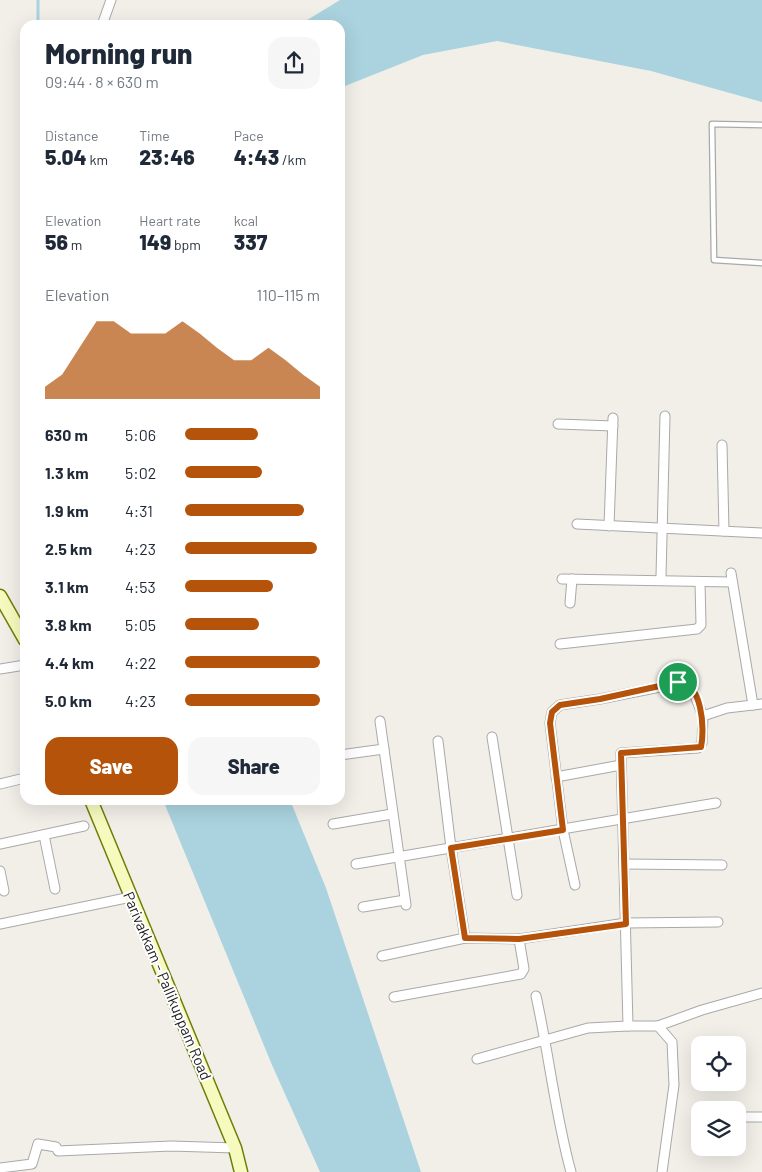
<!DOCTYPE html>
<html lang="en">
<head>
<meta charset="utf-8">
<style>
	body { margin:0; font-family:Barlow,sans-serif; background:#f6f6f7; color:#1f2937; height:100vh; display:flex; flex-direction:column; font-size:19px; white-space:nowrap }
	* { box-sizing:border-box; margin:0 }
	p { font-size:16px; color:#747a83 }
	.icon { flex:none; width:28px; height:28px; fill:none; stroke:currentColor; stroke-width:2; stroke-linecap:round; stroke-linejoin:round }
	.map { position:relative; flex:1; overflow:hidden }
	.drawer { position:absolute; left:20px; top:20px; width:325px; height:785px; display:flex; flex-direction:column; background:#fff; border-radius:15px; box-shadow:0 5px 20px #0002 }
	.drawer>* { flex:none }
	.tools { position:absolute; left:691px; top:1036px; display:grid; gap:10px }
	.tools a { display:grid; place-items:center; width:55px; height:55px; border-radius:10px; background:#fff; box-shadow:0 5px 20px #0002; font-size:25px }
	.pin { position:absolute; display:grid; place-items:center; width:42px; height:42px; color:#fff; margin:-21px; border:2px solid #fff; border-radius:50%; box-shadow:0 1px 5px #0007 }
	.round { display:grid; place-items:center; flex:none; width:52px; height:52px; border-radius:15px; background:#f6f6f7 }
	.head { display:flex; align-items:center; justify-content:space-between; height:85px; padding:0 25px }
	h1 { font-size:28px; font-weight:800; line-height:38px }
	.figures { display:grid; grid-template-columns:repeat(3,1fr); gap:8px; height:85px; padding:5px 25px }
	.figures div { display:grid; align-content:center }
	.figures b { font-size:21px; font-weight:800 }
	.figures small { font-size:14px; font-weight:400 }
	.figures p { font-size:14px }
	.chart { height:140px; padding:10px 25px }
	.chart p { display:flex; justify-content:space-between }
	.chart svg { width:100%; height:90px; margin-top:5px; fill:#b45309; opacity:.7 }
	.button { display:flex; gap:10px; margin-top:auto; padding:10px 25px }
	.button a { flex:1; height:58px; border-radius:15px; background:#b45309; color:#fff; font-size:20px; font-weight:800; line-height:58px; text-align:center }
	.button a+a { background:#f6f6f7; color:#1f2937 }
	ul { padding:0 25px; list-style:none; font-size:16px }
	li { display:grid; grid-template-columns:80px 60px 1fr; align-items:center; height:38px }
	li i { height:12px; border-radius:6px; background:#b45309 }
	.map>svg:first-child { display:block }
	.water { fill:#aad3df }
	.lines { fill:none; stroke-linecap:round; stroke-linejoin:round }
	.stream { stroke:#aad3df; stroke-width:3 }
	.lane-casing { stroke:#a9a9a9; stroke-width:7 }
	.street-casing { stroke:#a9a9a9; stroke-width:11 }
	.secondary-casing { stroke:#707d05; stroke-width:15 }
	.lane { stroke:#fff; stroke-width:4.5 }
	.street { stroke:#fff; stroke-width:9 }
	.secondary { stroke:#f7fabf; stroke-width:12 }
	.route-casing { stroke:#fff; stroke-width:10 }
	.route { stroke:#b45309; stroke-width:6 }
	.labels { text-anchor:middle; stroke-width:4; stroke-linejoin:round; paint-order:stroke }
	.street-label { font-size:15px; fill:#222; stroke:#fff }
</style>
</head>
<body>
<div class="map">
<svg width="762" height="1172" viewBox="0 0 762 1172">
	<rect width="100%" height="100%" fill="#f2efe9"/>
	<g class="water">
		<polygon points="340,0 762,0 762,102 651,71 497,41 423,55 340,88 340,25 299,25"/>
		<polygon points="163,800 290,800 326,888 421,1172 320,1172 272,1065"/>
	</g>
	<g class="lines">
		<polyline class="stream" points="38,25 38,0"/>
		<g class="lane-casing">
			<polyline id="lane" points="762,125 712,124 714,260 762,263"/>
		</g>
		<g class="street-casing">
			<g id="street">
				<polyline points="102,25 111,0"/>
				<polyline points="558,424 613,426"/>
				<polyline points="722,445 724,531"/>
				<polyline points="577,524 762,533"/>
				<polyline points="609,526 613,418"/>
				<polyline points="731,573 753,705"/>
				<polyline points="661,576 665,416"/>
				<polyline points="562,579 732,582"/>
				<polyline points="570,603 572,579"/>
				<polyline points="560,644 697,629 701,625 700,582"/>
				<polyline points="0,669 25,665"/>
				<polyline points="762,704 727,708 703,716 702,743 698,748 621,753 628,1026 658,1026 702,1010 762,993"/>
				<polyline points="380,721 406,905"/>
				<polyline points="492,737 517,895"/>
				<polyline points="438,741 451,848 465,938"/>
				<polyline points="340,755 384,749"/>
				<polyline points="556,777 621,765"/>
				<polyline points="0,784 25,778"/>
				<polyline points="333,824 392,814"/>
				<polyline points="44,835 55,889"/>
				<polyline points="0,844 84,826"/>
				<polyline points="356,864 716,803"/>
				<polyline points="624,864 722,865"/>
				<polyline points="0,871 4,891"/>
				<polyline points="575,885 563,830 550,723 552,712 560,705 600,699 685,682 691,686 703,716"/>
				<polyline points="363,907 405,900"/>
				<polyline points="0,924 131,897"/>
				<polyline points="382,956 465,938 519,939 626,923 718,922"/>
				<path d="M536 996C549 1054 555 1114 571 1172"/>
				<polyline points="394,997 521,974 524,969 519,939"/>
				<polyline points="658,1026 672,1042 674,1085 662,1172"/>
				<polyline points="477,1059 588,1028 628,1026"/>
				<polyline points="740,1117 762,1117"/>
				<polyline points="0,1168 32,1164 38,1144 56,1147 58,1151 171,1146 235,1148"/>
			</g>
		</g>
		<g class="secondary-casing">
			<g id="secondary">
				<polyline points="0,596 25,640"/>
				<polyline points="91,800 235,1148 241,1172"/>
			</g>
		</g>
		<use href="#lane" class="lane"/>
		<use href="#street" class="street"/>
		<use href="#secondary" class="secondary"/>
	</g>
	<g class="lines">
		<g class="route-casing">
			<path id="route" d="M678 682C702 681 705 729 701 747L621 753 626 924 519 939 465 938 451 848 563 830 550 723 552 712 560 705 600 699Z"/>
		</g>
		<use href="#route" class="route"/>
	</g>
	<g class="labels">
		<g class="street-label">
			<text transform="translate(167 986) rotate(67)" y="5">Parivakkam - Pallikuppam Road</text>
		</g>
	</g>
</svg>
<div class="tools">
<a><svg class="icon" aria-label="locate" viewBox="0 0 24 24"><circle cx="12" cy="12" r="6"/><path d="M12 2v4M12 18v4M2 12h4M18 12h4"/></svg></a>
<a><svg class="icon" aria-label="layers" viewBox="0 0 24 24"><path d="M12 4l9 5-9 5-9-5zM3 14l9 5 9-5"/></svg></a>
</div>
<div class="pin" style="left:678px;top:682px;background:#1e9e55"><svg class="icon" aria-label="arrive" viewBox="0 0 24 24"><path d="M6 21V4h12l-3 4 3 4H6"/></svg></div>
<section class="drawer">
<div class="head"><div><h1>Morning run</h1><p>09:44 · 8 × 630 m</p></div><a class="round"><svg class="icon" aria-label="share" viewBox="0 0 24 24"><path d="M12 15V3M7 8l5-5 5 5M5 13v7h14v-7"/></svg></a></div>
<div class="figures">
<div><p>Distance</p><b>5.04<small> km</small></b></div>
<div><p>Time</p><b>23:46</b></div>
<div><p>Pace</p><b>4:43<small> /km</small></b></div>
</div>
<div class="figures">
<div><p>Elevation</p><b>56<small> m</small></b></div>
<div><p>Heart rate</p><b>149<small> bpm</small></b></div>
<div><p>kcal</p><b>337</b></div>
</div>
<div class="chart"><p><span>Elevation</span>110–115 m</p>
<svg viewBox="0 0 160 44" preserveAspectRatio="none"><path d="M0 44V38L10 32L20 19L30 6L40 6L50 12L60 12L70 12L80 6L90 12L100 19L110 25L120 25L130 19L140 25L150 32L160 38V44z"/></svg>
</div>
<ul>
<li><b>630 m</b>5:06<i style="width:54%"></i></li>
<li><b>1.3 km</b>5:02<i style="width:57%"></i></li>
<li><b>1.9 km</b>4:31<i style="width:88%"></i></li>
<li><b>2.5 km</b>4:23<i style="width:98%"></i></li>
<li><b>3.1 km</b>4:53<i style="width:65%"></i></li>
<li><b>3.8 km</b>5:05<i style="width:55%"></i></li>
<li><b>4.4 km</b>4:22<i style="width:100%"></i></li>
<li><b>5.0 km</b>4:23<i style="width:100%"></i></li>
</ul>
<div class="button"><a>Save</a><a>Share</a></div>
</section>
</div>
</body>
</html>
